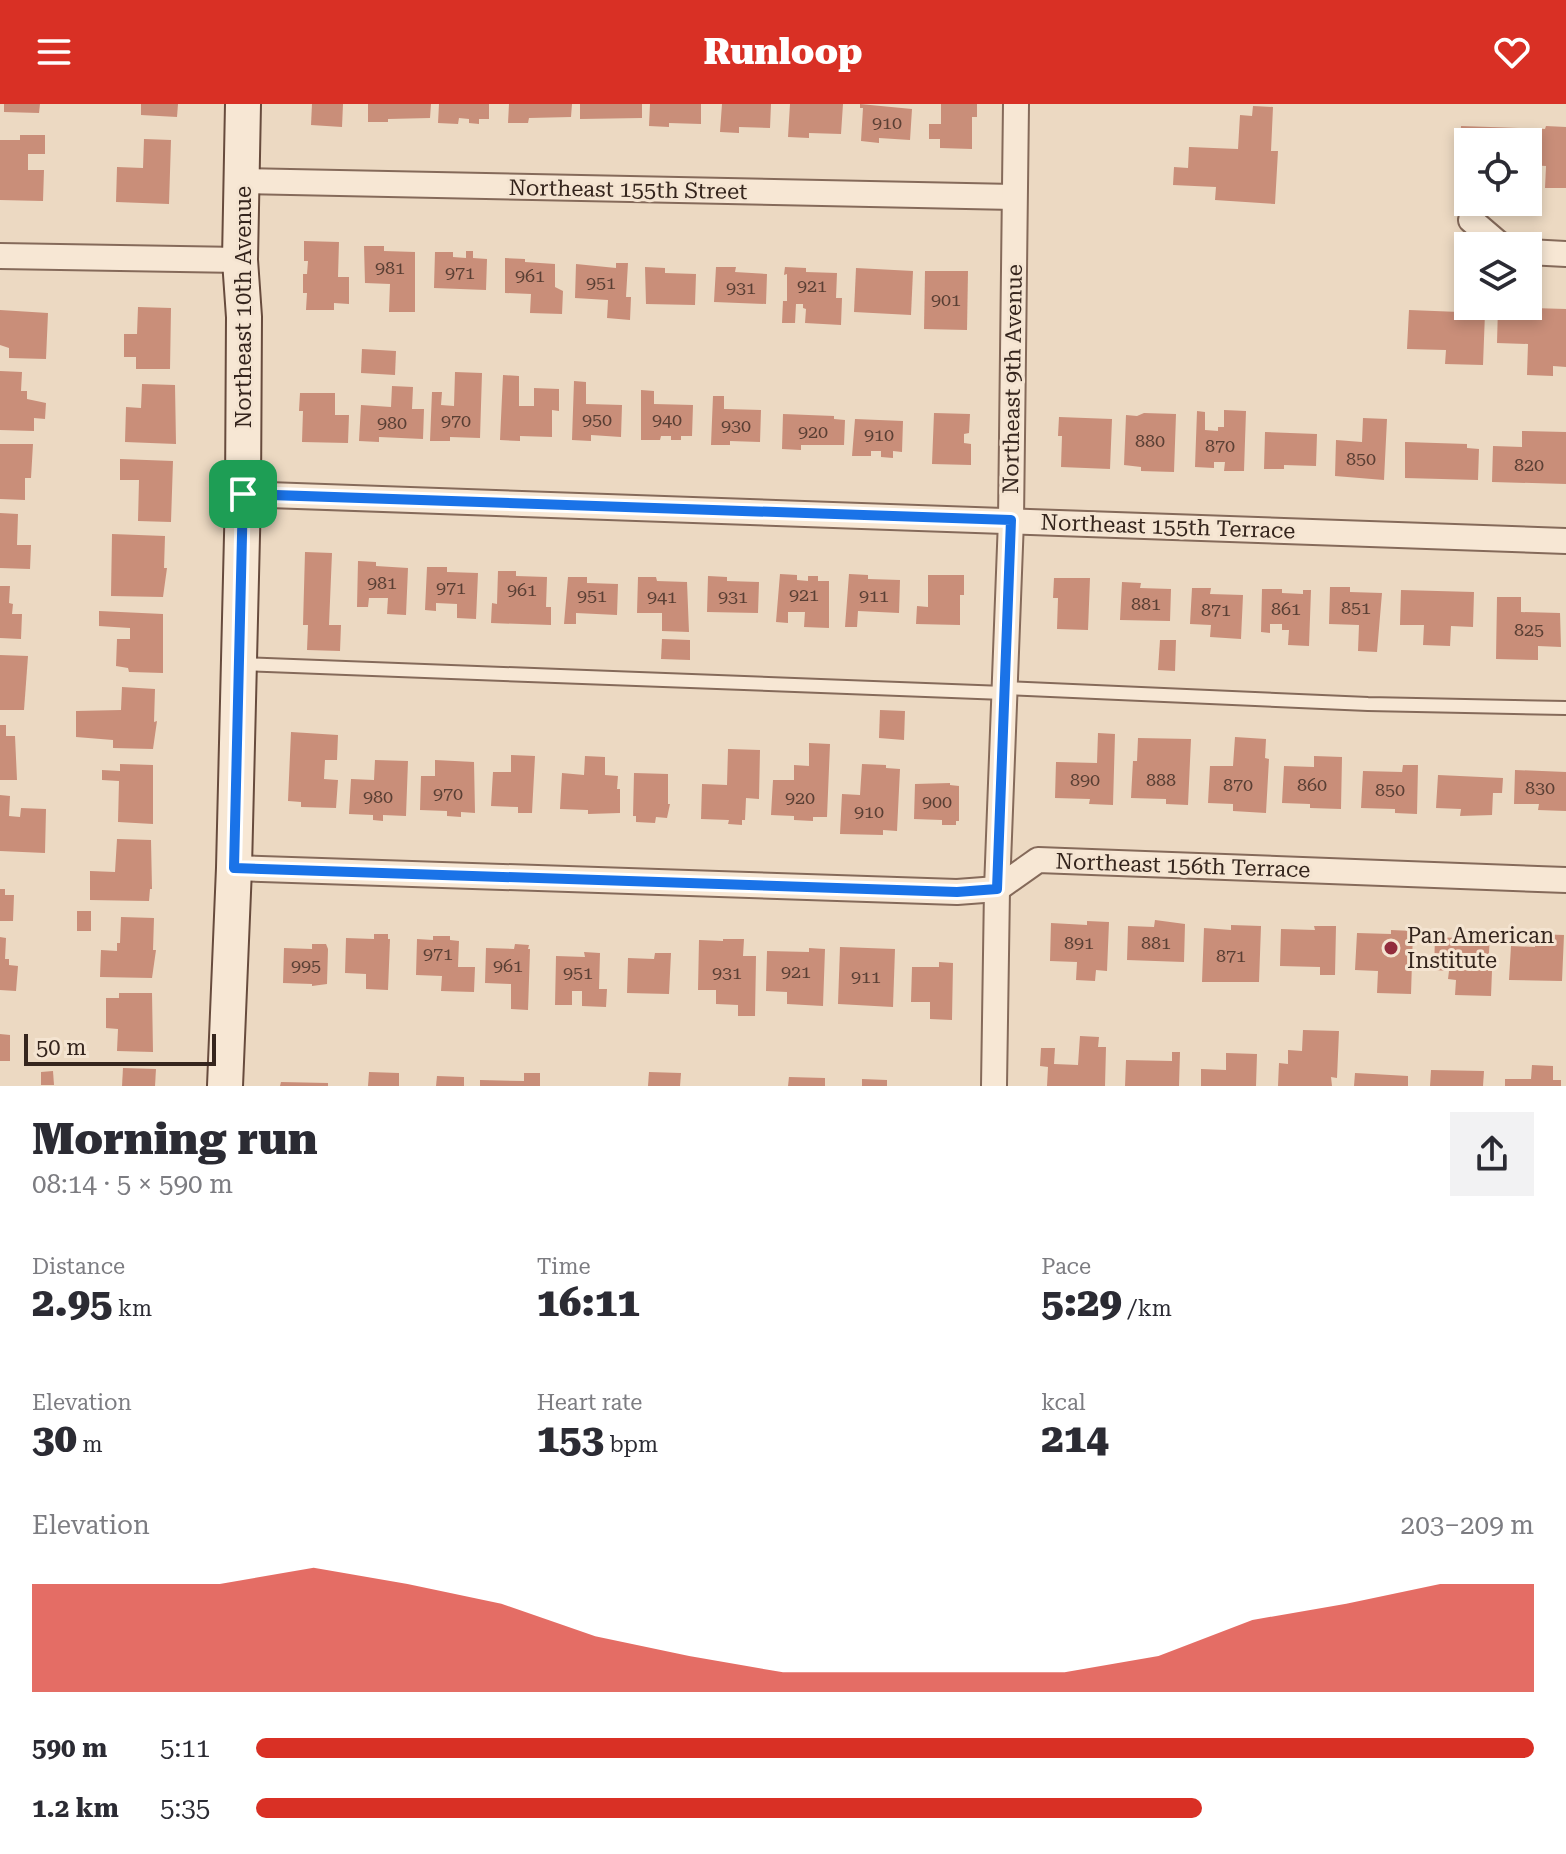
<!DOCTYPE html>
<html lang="en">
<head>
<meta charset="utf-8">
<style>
	body { margin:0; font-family:"Roboto Serif",serif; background:#f2f2f3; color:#2b2b33; height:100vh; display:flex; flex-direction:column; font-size:30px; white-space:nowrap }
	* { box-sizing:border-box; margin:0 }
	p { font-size:26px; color:#7c7c81 }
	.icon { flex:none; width:44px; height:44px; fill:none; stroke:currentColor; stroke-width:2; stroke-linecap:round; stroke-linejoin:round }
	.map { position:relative; height:982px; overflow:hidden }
	.drawer { display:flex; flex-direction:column; background:#fff; flex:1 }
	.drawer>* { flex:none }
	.controls { position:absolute; left:1454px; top:24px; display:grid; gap:16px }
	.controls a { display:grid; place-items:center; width:88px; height:88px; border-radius:0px; background:#fff; box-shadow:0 4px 12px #0003; font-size:40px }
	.scale { position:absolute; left:24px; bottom:20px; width:192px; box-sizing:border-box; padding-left:8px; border:4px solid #35251d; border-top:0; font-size:22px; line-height:28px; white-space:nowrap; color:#35251d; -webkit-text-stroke:6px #f4e4d1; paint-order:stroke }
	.pin { position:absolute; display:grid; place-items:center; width:68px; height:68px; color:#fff; margin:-34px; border-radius:16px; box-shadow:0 4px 12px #0006 }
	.round { display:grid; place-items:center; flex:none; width:84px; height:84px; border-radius:0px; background:#f2f2f3 }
	.summary { display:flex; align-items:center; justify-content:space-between; height:136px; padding:0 32px }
	h1 { font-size:44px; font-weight:800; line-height:60px }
	.stats { display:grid; grid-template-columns:repeat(3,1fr); gap:12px; height:136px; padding:8px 32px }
	.stats div { display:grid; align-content:center }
	.stats b { font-size:40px; font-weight:800 }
	.stats small { font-size:22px; font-weight:400 }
	.stats p { font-size:22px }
	.chart { height:224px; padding:16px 32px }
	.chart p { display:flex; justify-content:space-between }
	.chart svg { width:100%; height:144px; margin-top:8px; fill:#d93025; opacity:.7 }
	ul { padding:0 32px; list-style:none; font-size:26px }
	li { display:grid; grid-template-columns:128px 96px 1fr; align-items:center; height:60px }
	li i { height:20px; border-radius:10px; background:#d93025 }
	header { display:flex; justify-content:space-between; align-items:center; height:104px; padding:0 32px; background:#d93025; color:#fff; font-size:36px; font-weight:800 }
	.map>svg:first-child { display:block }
	.building { fill:#c98e79 }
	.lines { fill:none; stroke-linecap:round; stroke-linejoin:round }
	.lane-casing { stroke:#856a5a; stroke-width:16 }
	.street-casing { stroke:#856a5a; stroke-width:28 }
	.secondary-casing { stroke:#674b3d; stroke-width:38 }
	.lane { stroke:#f7e7d4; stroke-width:12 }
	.street { stroke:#f7e7d4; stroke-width:24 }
	.secondary { stroke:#f7e7d4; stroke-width:34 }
	.route-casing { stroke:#fff; stroke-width:16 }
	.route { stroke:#1a73e8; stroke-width:10 }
	.poi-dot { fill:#922c3c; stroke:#f4e4d1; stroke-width:3 }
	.labels { text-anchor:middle; stroke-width:6; stroke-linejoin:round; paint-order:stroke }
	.number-label { font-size:18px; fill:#5a3f34 }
	.street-label { font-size:22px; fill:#35251d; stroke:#f4e4d1 }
	.poi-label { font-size:22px; fill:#35251d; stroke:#f4e4d1; text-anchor:start }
</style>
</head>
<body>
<header><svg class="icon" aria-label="menu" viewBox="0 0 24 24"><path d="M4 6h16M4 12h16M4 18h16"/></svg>Runloop<svg class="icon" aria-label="heart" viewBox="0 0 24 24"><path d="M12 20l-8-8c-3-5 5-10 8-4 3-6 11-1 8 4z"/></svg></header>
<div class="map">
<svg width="1566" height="982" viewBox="0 0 1566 982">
	<rect width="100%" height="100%" fill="#ecd9c2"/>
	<g class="building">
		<polygon points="4,0 40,0 39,9 4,8"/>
		<polygon points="141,0 178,0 177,13 141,11"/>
		<polygon points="312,0 343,0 342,23 311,21"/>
		<polygon points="368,0 431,0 430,14 388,15 388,18 368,18"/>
		<polygon points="439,0 489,0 489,15 479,15 479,20 469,19 469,15 459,14 458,20 438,19"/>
		<polygon points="509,0 572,0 571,13 529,14 528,19 508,19"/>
		<polygon points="580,0 642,0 642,14 580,15"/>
		<polygon points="650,0 701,0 701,20 669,19 669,23 649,22"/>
		<polygon points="722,0 771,0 770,24 739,23 739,29 720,28"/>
		<polygon points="790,0 843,0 841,30 809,29 809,34 788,33"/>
		<polygon points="860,0 912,5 910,36 879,34 879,39 861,37 863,4 860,4"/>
		<polygon points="941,0 977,0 977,13 972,13 972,45 940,44 940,35 929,35 929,20 941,20"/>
		<polygon points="1253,2 1273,3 1271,47 1278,47 1275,100 1215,96 1216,83 1173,81 1174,63 1188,64 1189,43 1238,45 1240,11 1252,12"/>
		<polygon points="1461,22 1545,25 1546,22 1566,23 1566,84 1545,84 1546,62 1528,61 1528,38 1468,38 1468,44 1460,44"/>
		<polygon points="20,31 45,31 45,50 28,50 28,66 44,66 43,97 0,96 0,36 20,36"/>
		<polygon points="144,35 171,36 169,100 116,98 117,63 143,64"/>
		<polygon points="304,137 339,138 338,173 349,173 349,200 334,199 334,206 306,206 307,189 303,189 303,170 307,170 308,157 304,157"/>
		<polygon points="364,142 384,142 384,147 415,148 415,208 389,208 390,180 365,179"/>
		<polygon points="466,147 473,147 473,154 487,155 486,186 434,184 435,148 453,148 453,153 466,154"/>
		<polygon points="505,154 525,155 525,158 555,160 555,183 563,187 562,210 530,209 531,190 505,189"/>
		<polygon points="616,159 628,159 626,193 631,193 630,216 607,214 608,196 575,194 576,160 616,164"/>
		<polygon points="645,163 665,164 665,169 696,170 695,201 646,200"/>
		<polygon points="716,163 736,163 735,168 767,170 766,200 714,198"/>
		<polygon points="785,163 806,164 806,168 837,169 836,194 842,194 841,221 805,219 806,205 803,204 803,200 796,200 795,219 782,219 783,197 787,197 787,170 784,171"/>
		<polygon points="856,164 913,167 911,211 854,208"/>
		<polygon points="925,167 968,167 967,226 924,225"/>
		<polygon points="138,203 171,204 170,265 136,265 136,253 124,253 124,230 137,230"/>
		<polygon points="1498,203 1566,205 1566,263 1553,262 1553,272 1527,271 1528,240 1497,239"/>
		<polygon points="0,206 48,209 46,255 9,254 9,244 0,241"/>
		<polygon points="1409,206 1485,209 1483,261 1445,260 1446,246 1407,245"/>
		<polygon points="362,245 396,247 395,271 361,269"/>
		<polygon points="0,267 22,268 21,287 27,287 27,295 46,299 45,315 34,314 34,327 0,326"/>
		<polygon points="455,268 482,269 480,334 450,333 450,337 430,337 432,288 442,288 441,301 454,302"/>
		<polygon points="503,271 519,272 519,302 534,302 534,284 559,285 559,307 552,306 552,333 520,332 520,337 500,336"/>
		<polygon points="574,277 586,278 586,300 622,301 621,333 591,331 591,337 572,336"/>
		<polygon points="142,280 175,281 176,340 125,338 126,303 141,304"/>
		<polygon points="392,282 413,283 412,305 424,305 423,335 379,333 379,338 359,337 361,301 391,303"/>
		<polygon points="641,286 654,287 654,300 693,301 692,332 681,332 681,336 671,336 671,332 661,332 660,336 641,336"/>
		<polygon points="300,289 335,289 335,311 349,311 348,339 302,338 303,307 299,307"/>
		<polygon points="713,292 724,292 724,305 761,306 760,338 730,337 730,341 711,341"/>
		<polygon points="1224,306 1246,307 1244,367 1224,367 1225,358 1214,358 1214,364 1195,363 1197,307 1205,308 1205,326 1218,327 1218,323 1224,323"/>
		<polygon points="934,309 970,310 969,329 964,330 964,339 971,340 971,361 932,360"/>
		<polygon points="1144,309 1176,310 1174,368 1141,367 1141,363 1124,361 1126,311 1137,312"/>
		<polygon points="783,310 834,312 834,315 845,316 844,341 801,341 801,346 782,345"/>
		<polygon points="1059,313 1112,315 1110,365 1061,363 1062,332 1058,332"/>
		<polygon points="1363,314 1387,315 1384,376 1335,372 1336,336 1362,338"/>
		<polygon points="855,315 903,317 902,348 893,347 893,354 881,353 881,347 871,347 871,352 852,352"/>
		<polygon points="1522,327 1566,328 1566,380 1492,378 1493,342 1522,343"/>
		<polygon points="1265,328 1317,330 1316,362 1284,361 1284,365 1264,365"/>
		<polygon points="1405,338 1467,340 1467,344 1479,345 1478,376 1405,374"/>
		<polygon points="0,340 33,340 31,374 25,374 25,396 0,395"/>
		<polygon points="120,355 173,357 171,418 138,417 139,376 120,376"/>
		<polygon points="0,409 18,410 17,441 31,441 30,465 0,464"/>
		<polygon points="112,430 165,432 164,464 167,464 163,493 111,492"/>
		<polygon points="305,448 332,449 329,521 341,521 340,547 307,546 308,521 303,521"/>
		<polygon points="358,457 376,458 376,462 408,464 406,511 387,510 388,494 369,494 368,503 357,503"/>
		<polygon points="427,463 447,463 447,468 478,469 476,515 457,514 457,500 436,499 436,507 425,506"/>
		<polygon points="498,467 516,467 516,472 547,473 546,503 551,503 551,521 491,519 492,499 497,500"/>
		<polygon points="780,470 797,471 797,476 808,477 808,472 818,472 818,477 829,477 829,524 804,523 805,508 788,508 788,519 776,518"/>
		<polygon points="849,470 868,471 868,475 900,476 899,509 858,507 857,523 845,523"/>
		<polygon points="928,471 964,471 964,491 960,491 960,521 916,520 917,502 928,503"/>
		<polygon points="708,472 727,473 727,477 759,478 758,509 707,508"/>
		<polygon points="568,473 587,473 587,479 618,480 617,511 576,509 576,520 564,520"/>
		<polygon points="638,473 656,473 657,477 687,478 689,528 662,527 662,509 637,509"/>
		<polygon points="1054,474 1090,474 1088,526 1057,525 1058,494 1053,494"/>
		<polygon points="1122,478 1141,479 1140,484 1171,485 1170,517 1120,516"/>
		<polygon points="0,482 10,482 9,499 13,500 12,510 22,510 21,535 0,534"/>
		<polygon points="1330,483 1350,483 1350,488 1382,489 1377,548 1358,547 1359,521 1329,520"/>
		<polygon points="1192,484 1211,484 1210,490 1243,491 1241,535 1210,533 1211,521 1190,520"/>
		<polygon points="1262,485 1282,485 1282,489 1303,490 1303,486 1311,486 1309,542 1288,541 1289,526 1282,526 1282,520 1270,520 1270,529 1261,528"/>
		<polygon points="1401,486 1474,488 1473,523 1451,522 1450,542 1423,541 1424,521 1400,521"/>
		<polygon points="1497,493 1521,493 1521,508 1560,509 1561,543 1538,542 1538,556 1496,555"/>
		<polygon points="99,507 163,510 163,569 129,568 128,564 116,562 117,535 130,535 130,524 99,522"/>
		<polygon points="662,535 690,536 690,556 661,555"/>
		<polygon points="1160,536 1176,536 1175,567 1158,566"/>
		<polygon points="0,551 28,552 24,606 0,606"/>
		<polygon points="122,583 155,585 154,618 157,617 153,645 113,644 113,636 76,633 76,607 121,606"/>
		<polygon points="880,606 905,607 904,636 879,634"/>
		<polygon points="0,621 6,621 6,632 15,632 17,676 0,676"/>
		<polygon points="291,628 338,631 337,656 325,656 324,675 338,676 336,704 301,703 301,698 288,697"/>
		<polygon points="1098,629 1115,630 1113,701 1089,700 1090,695 1055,694 1056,658 1097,659"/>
		<polygon points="1235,633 1266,635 1265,654 1269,655 1266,709 1233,707 1233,700 1208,699 1210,662 1233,662"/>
		<polygon points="1138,634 1191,635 1188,701 1166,700 1166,695 1131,694 1133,657 1137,657"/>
		<polygon points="809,639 830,640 827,713 813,713 813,717 794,716 794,712 771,711 773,676 794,676 794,661 809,662"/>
		<polygon points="728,645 760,646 759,695 746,694 745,716 742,716 742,721 728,720 729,716 701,715 702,680 727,681"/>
		<polygon points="511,651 535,652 532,709 518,709 518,703 491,702 493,668 511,668"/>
		<polygon points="585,652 605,653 605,671 618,672 617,685 620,685 620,709 588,710 588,706 560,705 562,669 584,671"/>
		<polygon points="1314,652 1342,653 1341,705 1310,704 1310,700 1282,699 1284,662 1314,663"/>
		<polygon points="375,656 408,657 406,712 383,711 383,717 373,716 373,711 349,710 351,675 374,676"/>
		<polygon points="435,656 474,658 475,709 461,708 461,713 447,712 447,707 420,706 421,672 435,672"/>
		<polygon points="120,660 153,661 153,720 118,718 119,677 102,676 102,666 120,667"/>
		<polygon points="862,660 886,661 886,664 900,665 897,727 883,726 883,731 840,730 842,690 860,691"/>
		<polygon points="1403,661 1418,661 1417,710 1395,709 1395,705 1361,704 1363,667 1402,668"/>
		<polygon points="1515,666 1566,668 1566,707 1538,706 1539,700 1514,700"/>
		<polygon points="634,669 668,670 668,700 670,700 667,714 656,713 655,719 636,718 636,712 633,712"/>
		<polygon points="1438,671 1503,674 1502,689 1493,689 1492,711 1460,712 1461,705 1436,704"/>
		<polygon points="950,679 950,681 959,682 959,717 956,717 956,721 942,721 942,716 914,715 915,680"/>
		<polygon points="0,691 10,692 9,712 20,713 21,704 46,705 45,749 0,747"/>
		<polygon points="117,735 151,736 152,785 150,785 149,797 90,796 90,767 115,768"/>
		<polygon points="0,785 5,785 5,791 14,791 13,817 0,817"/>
		<rect x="77" y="807" width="14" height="20"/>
		<polygon points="121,813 154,814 153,846 156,846 152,874 100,873 101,846 117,847 117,839 120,839"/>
		<polygon points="1155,816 1185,820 1184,858 1127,856 1128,822 1154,823"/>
		<polygon points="1087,817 1109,818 1107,867 1096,866 1095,877 1076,876 1077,858 1050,857 1051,819 1087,821"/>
		<polygon points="1231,821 1261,822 1259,878 1202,878 1204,824 1231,826"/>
		<polygon points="1314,822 1336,822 1335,871 1320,871 1320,863 1280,862 1281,825 1315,826"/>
		<polygon points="1391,826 1413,827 1411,890 1377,889 1378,867 1355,866 1357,829 1391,830"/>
		<polygon points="1459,827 1490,830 1488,867 1492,867 1491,892 1455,891 1456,876 1448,875 1449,867 1434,866 1435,833 1459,834"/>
		<polygon points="374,830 388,830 388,835 390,835 388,886 366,885 366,870 345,869 346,834 374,835"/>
		<polygon points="1535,830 1564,831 1562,877 1509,876 1511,842 1535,843"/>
		<polygon points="433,832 450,832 450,836 459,837 458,863 475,863 474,888 441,887 442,872 416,871 417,835 433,836"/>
		<polygon points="0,833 6,834 5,855 9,855 9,861 18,862 16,887 0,886"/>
		<polygon points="723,835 744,835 743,852 756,852 755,912 738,912 738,901 716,900 716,886 698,886 699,836 723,837"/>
		<polygon points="312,840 326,840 328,845 327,880 312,882 312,880 283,879 284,844 312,845"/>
		<polygon points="515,840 529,841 528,845 530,845 528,906 511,905 511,880 485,879 486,844 514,845"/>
		<polygon points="840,843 895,845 893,903 838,900"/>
		<polygon points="809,844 825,845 823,902 787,900 787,888 766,887 767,847 809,848"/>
		<polygon points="584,848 600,849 599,885 607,885 606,903 582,902 582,887 572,887 572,901 555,901 556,852 585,853"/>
		<polygon points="655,849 671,849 669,890 627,889 628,854 654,855"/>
		<polygon points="939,858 953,859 952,916 930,915 930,898 911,898 912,863 939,863"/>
		<polygon points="119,889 152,889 153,948 117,947 118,925 106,924 106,894 119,894"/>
		<polygon points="1303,926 1339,927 1337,974 1331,973 1332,982 1278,982 1279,959 1288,960 1288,946 1302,947"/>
		<polygon points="0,930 10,931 10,957 0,957"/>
		<polygon points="1080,932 1099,933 1098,943 1106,943 1105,982 1047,982 1048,963 1040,962 1041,944 1055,944 1054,960 1078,961"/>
		<polygon points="1172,948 1180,948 1179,982 1125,982 1126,956 1172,957"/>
		<polygon points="1226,949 1257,950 1256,982 1201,982 1201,965 1226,966"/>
		<polygon points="1532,961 1553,962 1553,976 1561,976 1561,982 1505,982 1505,975 1531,975"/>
		<polygon points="123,964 156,965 155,982 122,982"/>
		<polygon points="1431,966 1484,967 1483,982 1430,982"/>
		<polygon points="53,967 54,981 41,981 41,968"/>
		<polygon points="369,968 399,969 399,982 368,982"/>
		<polygon points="649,968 681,969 680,982 648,982"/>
		<polygon points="524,969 540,969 540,982 480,982 480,976 524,977"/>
		<polygon points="1355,969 1408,972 1408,982 1354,982"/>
		<polygon points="437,972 464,973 464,982 436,982"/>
		<polygon points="789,973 825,974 825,982 788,982"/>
		<polygon points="862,975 887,976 887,982 862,982"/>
		<polygon points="281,978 328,979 328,982 280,982"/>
	</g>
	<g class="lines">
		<g class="lane-casing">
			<g id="lane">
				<polyline points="242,560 1004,589"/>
				<polyline points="1004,584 1368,600 1566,604"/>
			</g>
		</g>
		<g class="street-casing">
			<g id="street">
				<polyline points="242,77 1014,93"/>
				<polyline points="1471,116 1499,140 1505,142"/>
				<polyline points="1528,148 1566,150"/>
				<polyline points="0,152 240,156"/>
				<polyline points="243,390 1566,437"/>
				<polyline points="234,764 957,788 997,785 1038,756 1566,776"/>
				<polyline points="994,982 997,785 1011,416 1016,0"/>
			</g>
		</g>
		<g class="secondary-casing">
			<polyline id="secondary" points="225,982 234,764 243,390 244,213 240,156 243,0"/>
		</g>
		<use href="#lane" class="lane"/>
		<use href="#street" class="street"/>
		<use href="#secondary" class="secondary"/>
	</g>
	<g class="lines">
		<g class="route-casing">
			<polygon id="route" points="243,390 1011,416 997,785 957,788 234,764"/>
		</g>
		<use href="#route" class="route"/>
	</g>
	<circle class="poi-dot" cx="1391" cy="844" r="8"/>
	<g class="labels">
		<g class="number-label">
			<text x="887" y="25">910</text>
			<text x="390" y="170">981</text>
			<text x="460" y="175">971</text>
			<text x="530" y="178">961</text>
			<text x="601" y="185">951</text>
			<text x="812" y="188">921</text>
			<text x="741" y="190">931</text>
			<text x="946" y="202">901</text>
			<text x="597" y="322">950</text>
			<text x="667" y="322">940</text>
			<text x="456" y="323">970</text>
			<text x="392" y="325">980</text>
			<text x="736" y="328">930</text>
			<text x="813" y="334">920</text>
			<text x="879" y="337">910</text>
			<text x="1150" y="343">880</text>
			<text x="1220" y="348">870</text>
			<text x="1361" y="361">850</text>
			<text x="1529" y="367">820</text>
			<text x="382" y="485">981</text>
			<text x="451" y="490">971</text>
			<text x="522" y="492">961</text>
			<text x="804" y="497">921</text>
			<text x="592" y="498">951</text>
			<text x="874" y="498">911</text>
			<text x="662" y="499">941</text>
			<text x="733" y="499">931</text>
			<text x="1146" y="506">881</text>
			<text x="1356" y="510">851</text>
			<text x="1286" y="511">861</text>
			<text x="1216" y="512">871</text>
			<text x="1529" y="532">825</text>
			<text x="1085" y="682">890</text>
			<text x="1161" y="682">888</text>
			<text x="1238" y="687">870</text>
			<text x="1312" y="687">860</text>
			<text x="1540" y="690">830</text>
			<text x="1390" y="692">850</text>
			<text x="448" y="696">970</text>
			<text x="378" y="699">980</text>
			<text x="800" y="700">920</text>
			<text x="937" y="704">900</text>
			<text x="869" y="714">910</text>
			<text x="1079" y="845">891</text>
			<text x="1156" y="845">881</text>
			<text x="438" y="856">971</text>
			<text x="1231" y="858">871</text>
			<text x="306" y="868">995</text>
			<text x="508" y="868">961</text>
			<text x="796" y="874">921</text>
			<text x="578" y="875">951</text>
			<text x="727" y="875">931</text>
			<text x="866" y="879">911</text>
		</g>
		<g class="street-label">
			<text transform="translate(628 85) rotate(1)" y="8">Northeast 155th Street</text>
			<text transform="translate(243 203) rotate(-90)" y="8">Northeast 10th Avenue</text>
			<text transform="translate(1012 275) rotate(-89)" y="8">Northeast 9th Avenue</text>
			<text transform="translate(1168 422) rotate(2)" y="8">Northeast 155th Terrace</text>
			<text transform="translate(1183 761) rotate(2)" y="8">Northeast 156th Terrace</text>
		</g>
		<g class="poi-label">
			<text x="1407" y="839">Pan American<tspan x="1407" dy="25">Institute</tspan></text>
		</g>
	</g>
</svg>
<div class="controls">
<a><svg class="icon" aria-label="locate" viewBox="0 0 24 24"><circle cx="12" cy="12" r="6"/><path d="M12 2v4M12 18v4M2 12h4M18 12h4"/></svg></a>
<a><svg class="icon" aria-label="layers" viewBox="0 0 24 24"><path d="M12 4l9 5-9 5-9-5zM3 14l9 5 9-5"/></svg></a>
</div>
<div class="scale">50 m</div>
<div class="pin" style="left:243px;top:390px;background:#1e9e55"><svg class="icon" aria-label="arrive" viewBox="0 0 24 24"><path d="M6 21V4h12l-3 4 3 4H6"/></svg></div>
</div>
<section class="drawer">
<div class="summary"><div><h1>Morning run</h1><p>08:14 · 5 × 590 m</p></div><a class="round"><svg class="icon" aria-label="share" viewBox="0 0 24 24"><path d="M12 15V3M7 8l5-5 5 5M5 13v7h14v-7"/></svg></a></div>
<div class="stats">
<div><p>Distance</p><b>2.95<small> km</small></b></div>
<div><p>Time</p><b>16:11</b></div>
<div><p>Pace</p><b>5:29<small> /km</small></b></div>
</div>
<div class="stats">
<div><p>Elevation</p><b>30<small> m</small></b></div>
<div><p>Heart rate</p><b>153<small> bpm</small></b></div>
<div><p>kcal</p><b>214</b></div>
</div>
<div class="chart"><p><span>Elevation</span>203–209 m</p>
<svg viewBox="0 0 160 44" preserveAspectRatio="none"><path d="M0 44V11L10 11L20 11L30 6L40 11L50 17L60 27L70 33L80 38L90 38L100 38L110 38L120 33L130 22L140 17L150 11L160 11V44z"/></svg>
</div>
<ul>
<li><b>590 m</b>5:11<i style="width:100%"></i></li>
<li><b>1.2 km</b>5:35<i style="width:74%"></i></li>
</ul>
</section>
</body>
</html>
